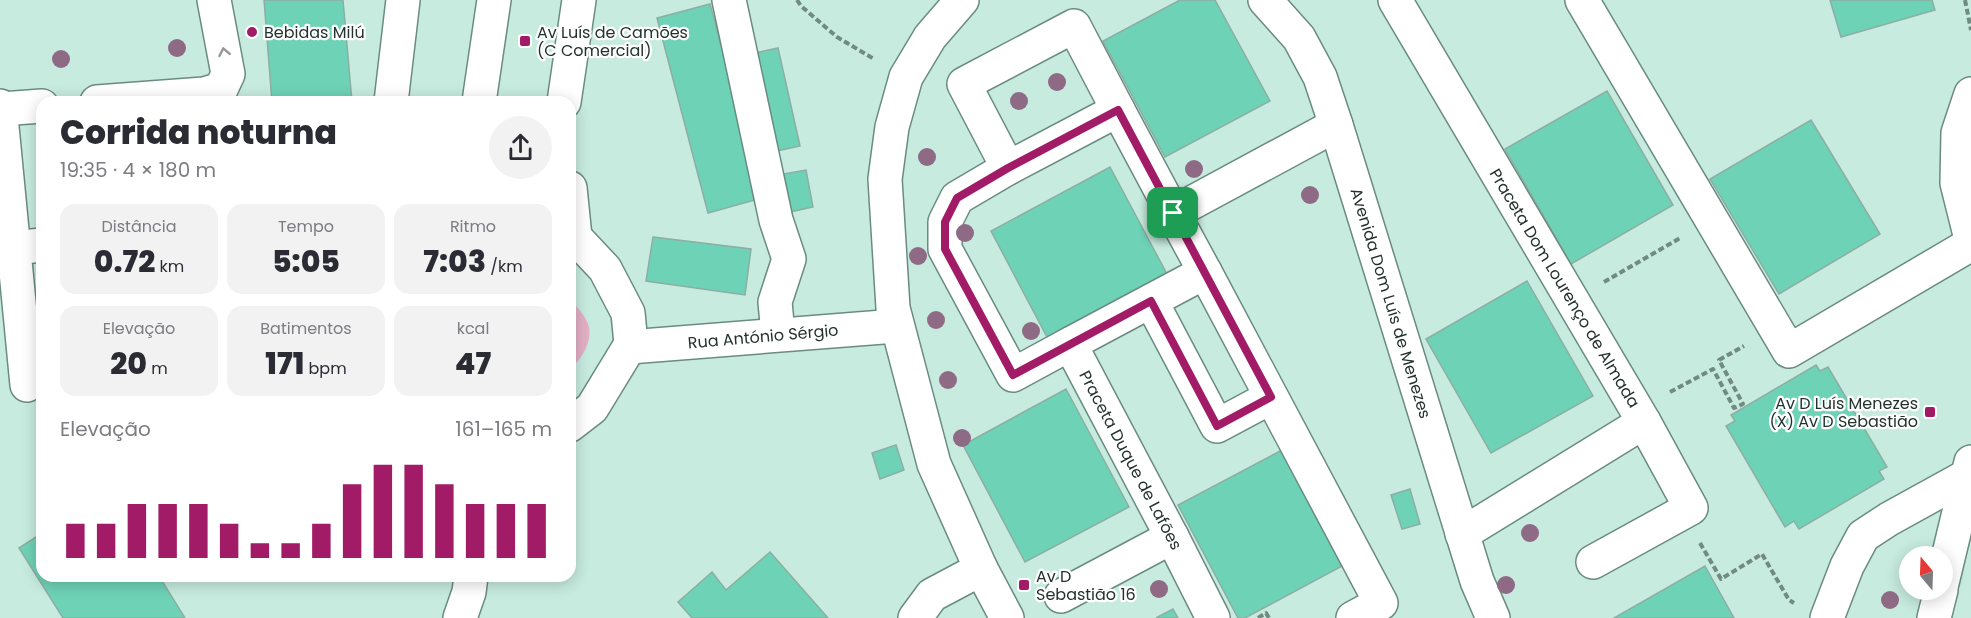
<!DOCTYPE html>
<html lang="pt">
<head>
<meta charset="utf-8">
<style>
	body { margin:0; font-family:Poppins,sans-serif; background:#f2f2f3; color:#2b2b33; height:100vh; display:flex; flex-direction:column; font-size:22px; white-space:nowrap }
	* { box-sizing:border-box; margin:0 }
	p { font-size:20px; color:#7c7c81 }
	.icon { flex:none; width:33px; height:33px; fill:none; stroke:currentColor; stroke-width:2; stroke-linecap:round; stroke-linejoin:round }
	.map { position:relative; flex:1; overflow:hidden }
	.sheet { position:absolute; left:36px; top:96px; width:540px; height:486px; display:flex; flex-direction:column; background:#fff; border-radius:18px; box-shadow:0 3px 15px #0003 }
	.sheet>* { flex:none }
	.needle { width:39px; rotate:341deg }
	.controls { position:absolute; left:1899px; top:546px; display:grid; gap:12px }
	.controls a { display:grid; place-items:center; width:54px; height:54px; border-radius:50%; background:#fff; box-shadow:0 3px 15px #0003; font-size:30px }
	.pin { position:absolute; display:grid; place-items:center; width:51px; height:51px; color:#fff; margin:-26px; border-radius:12px; box-shadow:0 3px 9px #0006 }
	.round { display:grid; place-items:center; flex:none; width:63px; height:63px; border-radius:32px; background:#f2f2f3 }
	.summary { display:flex; align-items:center; justify-content:space-between; height:102px; padding:0 24px }
	h1 { font-size:33px; font-weight:800; line-height:45px }
	.stats { display:grid; grid-template-columns:repeat(3,1fr); gap:9px; height:102px; padding:6px 24px }
	.stats div { display:grid; align-content:center; border-radius:15px; background:#f2f2f3; text-align:center }
	.stats b { font-size:30px; font-weight:800 }
	.stats small { font-size:16px; font-weight:400 }
	.stats p { font-size:16px }
	.chart { height:168px; padding:12px 24px }
	.chart p { display:flex; justify-content:space-between }
	.chart svg { width:100%; height:108px; margin-top:6px; stroke:#a21b67; stroke-width:6 }
	.map>svg:first-child { display:block }
	.green { fill:#e3b0c5 }
	.building { fill:#6ed2b6; stroke:#8caea3; stroke-width:1.5 }
	.lines { fill:none; stroke-linecap:round; stroke-linejoin:round }
	.minor-casing { stroke:#6a8b81; stroke-width:36 }
	.path { stroke:#718a82; stroke-width:4; stroke-dasharray:6 3; stroke-linecap:butt }
	.minor { stroke:#fff; stroke-width:33 }
	.tree { fill:#8f6a85 }
	.oneway { stroke:#929896 }
	.route-casing { stroke:#fff; stroke-width:12 }
	.route { stroke:#a21b67; stroke-width:8 }
	.poi-dot { fill:#a21b67; stroke:#fff; stroke-width:2 }
	.labels { text-anchor:middle; stroke-width:4.5; stroke-linejoin:round; paint-order:stroke }
	.poi-label { font-size:16px; fill:#24322e; stroke:#fff; text-anchor:start }
	.street-label { font-size:16px; fill:#24322e; stroke:#fff }
</style>
</head>
<body>
<div class="map">
<svg width="1971" height="618" viewBox="0 0 1971 618">
	<rect width="100%" height="100%" fill="#c7ebdf"/>
	<path class="green" d="M570 299C577 307 586 316 589 327 592 343 581 360 570 369Z"/>
	<g class="building">
		<polygon points="264,0 343,0 352,102 272,102"/>
		<polygon points="1180,0 1215,0 1270,101 1165,157 1103,41"/>
		<polygon points="1830,0 1932,0 1935,10 1841,37"/>
		<polygon points="710,4 762,198 708,213 657,18"/>
		<polygon points="778,48 800,146 772,152 751,54"/>
		<polygon points="1607,91 1673,205 1571,264 1505,149"/>
		<polygon points="1811,120 1880,234 1779,294 1710,179"/>
		<polygon points="1110,167 1167,274 1047,337 991,231"/>
		<polygon points="806,170 813,207 790,212 783,174"/>
		<polygon points="653,237 751,249 745,295 646,281"/>
		<polygon points="1527,281 1593,396 1491,453 1426,339"/>
		<polygon points="1816,365 1820,371 1828,367 1887,467 1879,471 1884,479 1799,529 1794,521 1785,527 1726,426 1735,421 1731,415"/>
		<polygon points="1066,389 1129,507 1025,562 963,445"/>
		<polygon points="896,445 904,470 880,479 872,453"/>
		<polygon points="1282,450 1344,565 1245,618 1238,618 1178,505"/>
		<polygon points="1410,489 1420,524 1402,529 1391,495"/>
		<polygon points="42,533 42,576 159,576 185,618 63,618 19,548"/>
		<polygon points="770,552 828,618 692,618 678,602 712,572 726,590"/>
		<polygon points="1705,566 1734,618 1614,618"/>
		<polygon points="1173,609 1178,618 1156,618"/>
	</g>
	<g class="lines">
		<g class="minor-casing">
			<g id="minor">
				<polyline points="729,0 776,220 789,259 775,302 778,334"/>
				<polyline points="962,0 930,37 906,77 892,127 885,179 893,308 934,464 981,569 1007,618"/>
				<polyline points="1265,0 1299,38 1320,77 1336,125 1477,581 1493,618"/>
				<polyline points="1395,0 1644,422 1462,534"/>
				<polyline points="1582,0 1789,351 1971,244"/>
				<polygon points="1074,26 1118,110 1008,168 964,84"/>
				<polyline points="1971,94 1958,133 1957,183 1971,239"/>
				<polyline points="97,102 204,94 221,89 228,74 214,0"/>
				<polyline points="391,102 403,0"/>
				<polyline points="479,102 494,0"/>
				<polyline points="564,102 579,0"/>
				<polyline points="0,106 27,385"/>
				<polyline points="0,109 42,106"/>
				<polyline points="1118,110 1173,213"/>
				<polyline points="1008,168 957,198 945,222 945,249 1013,375 1070,344"/>
				<polyline points="570,188 575,237"/>
				<polyline points="570,235 575,237 605,269 628,313 631,344 592,408 570,425"/>
				<polyline points="14,248 42,245"/>
				<polyline points="1205,272 1381,603 1353,618"/>
				<polyline points="1151,301 1217,426 1271,397"/>
				<polyline points="629,347 896,326"/>
				<polyline points="1593,562 1691,508 1644,422"/>
				<polyline points="1942,583 1971,462"/>
				<polyline points="1061,596 1172,537"/>
				<polyline points="460,618 469,592 471,576"/>
				<polyline points="915,618 932,595 981,569"/>
				<polyline points="1213,618 1172,537 1070,344 1205,272 1173,213 1336,125"/>
				<polyline points="1827,618 1847,566 1863,536 1889,519 1967,476"/>
				<polyline points="1934,618 1941,590"/>
			</g>
		</g>
		<g class="path">
			<polyline points="797,0 801,6 837,37 874,59"/>
			<polyline points="1965,0 1971,30"/>
			<polyline points="1604,282 1680,238"/>
			<polyline points="1670,392 1713,369 1734,408 1743,404 1719,360 1744,346"/>
			<polyline points="1700,543 1721,579 1762,554 1789,600 1794,603"/>
			<polyline points="1258,618 1266,613 1269,618"/>
		</g>
		<use href="#minor" class="minor"/>
	</g>
	<g class="tree">
		<circle cx="177" cy="48" r="9"/>
		<circle cx="61" cy="59" r="9"/>
		<circle cx="1057" cy="82" r="9"/>
		<circle cx="1019" cy="101" r="9"/>
		<circle cx="927" cy="157" r="9"/>
		<circle cx="1194" cy="169" r="9"/>
		<circle cx="1310" cy="195" r="9"/>
		<circle cx="965" cy="233" r="9"/>
		<circle cx="918" cy="256" r="9"/>
		<circle cx="936" cy="320" r="9"/>
		<circle cx="1031" cy="331" r="9"/>
		<circle cx="948" cy="380" r="9"/>
		<circle cx="962" cy="438" r="9"/>
		<circle cx="1530" cy="533" r="9"/>
		<circle cx="1506" cy="585" r="9"/>
		<circle cx="1159" cy="589" r="9"/>
		<circle cx="1890" cy="600" r="9"/>
	</g>
	<defs><path id="oneway-chevron" d="M-2-3.5L2.5 0L-2 3.5" fill="none" stroke-width="1.6" stroke-linecap="round" stroke-linejoin="round" transform="scale(1.5)"/></defs>
	<use class="oneway" href="#oneway-chevron" transform="translate(224 52) rotate(-101)"/>
	<g class="lines">
		<g class="route-casing">
			<polygon id="route" points="1118,110 1271,397 1217,426 1151,301 1013,375 945,249 945,222 957,198 1008,168"/>
		</g>
		<use href="#route" class="route"/>
	</g>
	<g class="poi-dot">
		<circle cx="252" cy="32" r="6"/>
		<rect x="519" y="35" width="12" height="12" rx="3"/>
		<rect x="1924" y="406" width="12" height="12" rx="3"/>
		<rect x="1018" y="579" width="12" height="12" rx="3"/>
	</g>
	<g class="labels">
		<g class="poi-label">
			<text x="264" y="38">Bebidas Milú</text>
			<text x="537" y="38">Av Luís de Camões<tspan x="537" dy="18">(C Comercial)</tspan></text>
			<text x="1918" y="409" text-anchor="end">Av D Luís Menezes<tspan x="1918" dy="18">(X) Av D Sebastião</tspan></text>
			<text x="1036" y="582">Av D<tspan x="1036" dy="18">Sebastião 16</tspan></text>
		</g>
		<g class="street-label">
			<text transform="translate(1565 288) rotate(59)" y="6">Praceta Dom Lourenço de Almada</text>
			<text transform="translate(1391 303) rotate(73)" y="6">Avenida Dom Luís de Menezes</text>
			<text transform="translate(763 336) rotate(-5)" y="6">Rua António Sérgio</text>
			<text transform="translate(1131 460) rotate(62)" y="6">Praceta Duque de Lafões</text>
		</g>
	</g>
</svg>
<div class="controls">
<a><svg class="needle" viewBox="-14 -14 28 28"><path d="M0-13l5 13h-10z" fill="#e53935"/><path d="M0 13l5-13h-10z" fill="#7c7c81"/></svg></a>
</div>
<div class="pin" style="left:1173px;top:213px;background:#1e9e55"><svg class="icon" aria-label="arrive" viewBox="0 0 24 24"><path d="M6 21V4h12l-3 4 3 4H6"/></svg></div>
<section class="sheet">
<div class="summary"><div><h1>Corrida noturna</h1><p>19:35 · 4 × 180 m</p></div><a class="round"><svg class="icon" aria-label="share" viewBox="0 0 24 24"><path d="M12 15V3M7 8l5-5 5 5M5 13v7h14v-7"/></svg></a></div>
<div class="stats">
<div><p>Distância</p><b>0.72<small> km</small></b></div>
<div><p>Tempo</p><b>5:05</b></div>
<div><p>Ritmo</p><b>7:03<small> /km</small></b></div>
</div>
<div class="stats">
<div><p>Elevação</p><b>20<small> m</small></b></div>
<div><p>Batimentos</p><b>171<small> bpm</small></b></div>
<div><p>kcal</p><b>47</b></div>
</div>
<div class="chart"><p><span>Elevação</span>161–165 m</p>
<svg viewBox="0 0 160 44" preserveAspectRatio="none"><path d="M5 44V30M15 44V30M25 44V22M35 44V22M45 44V22M55 44V30M65 44V38M75 44V38M85 44V30M95 44V14M105 44V6M115 44V6M125 44V14M135 44V22M145 44V22M155 44V22"/></svg>
</div>
</section>
</div>
</body>
</html>
